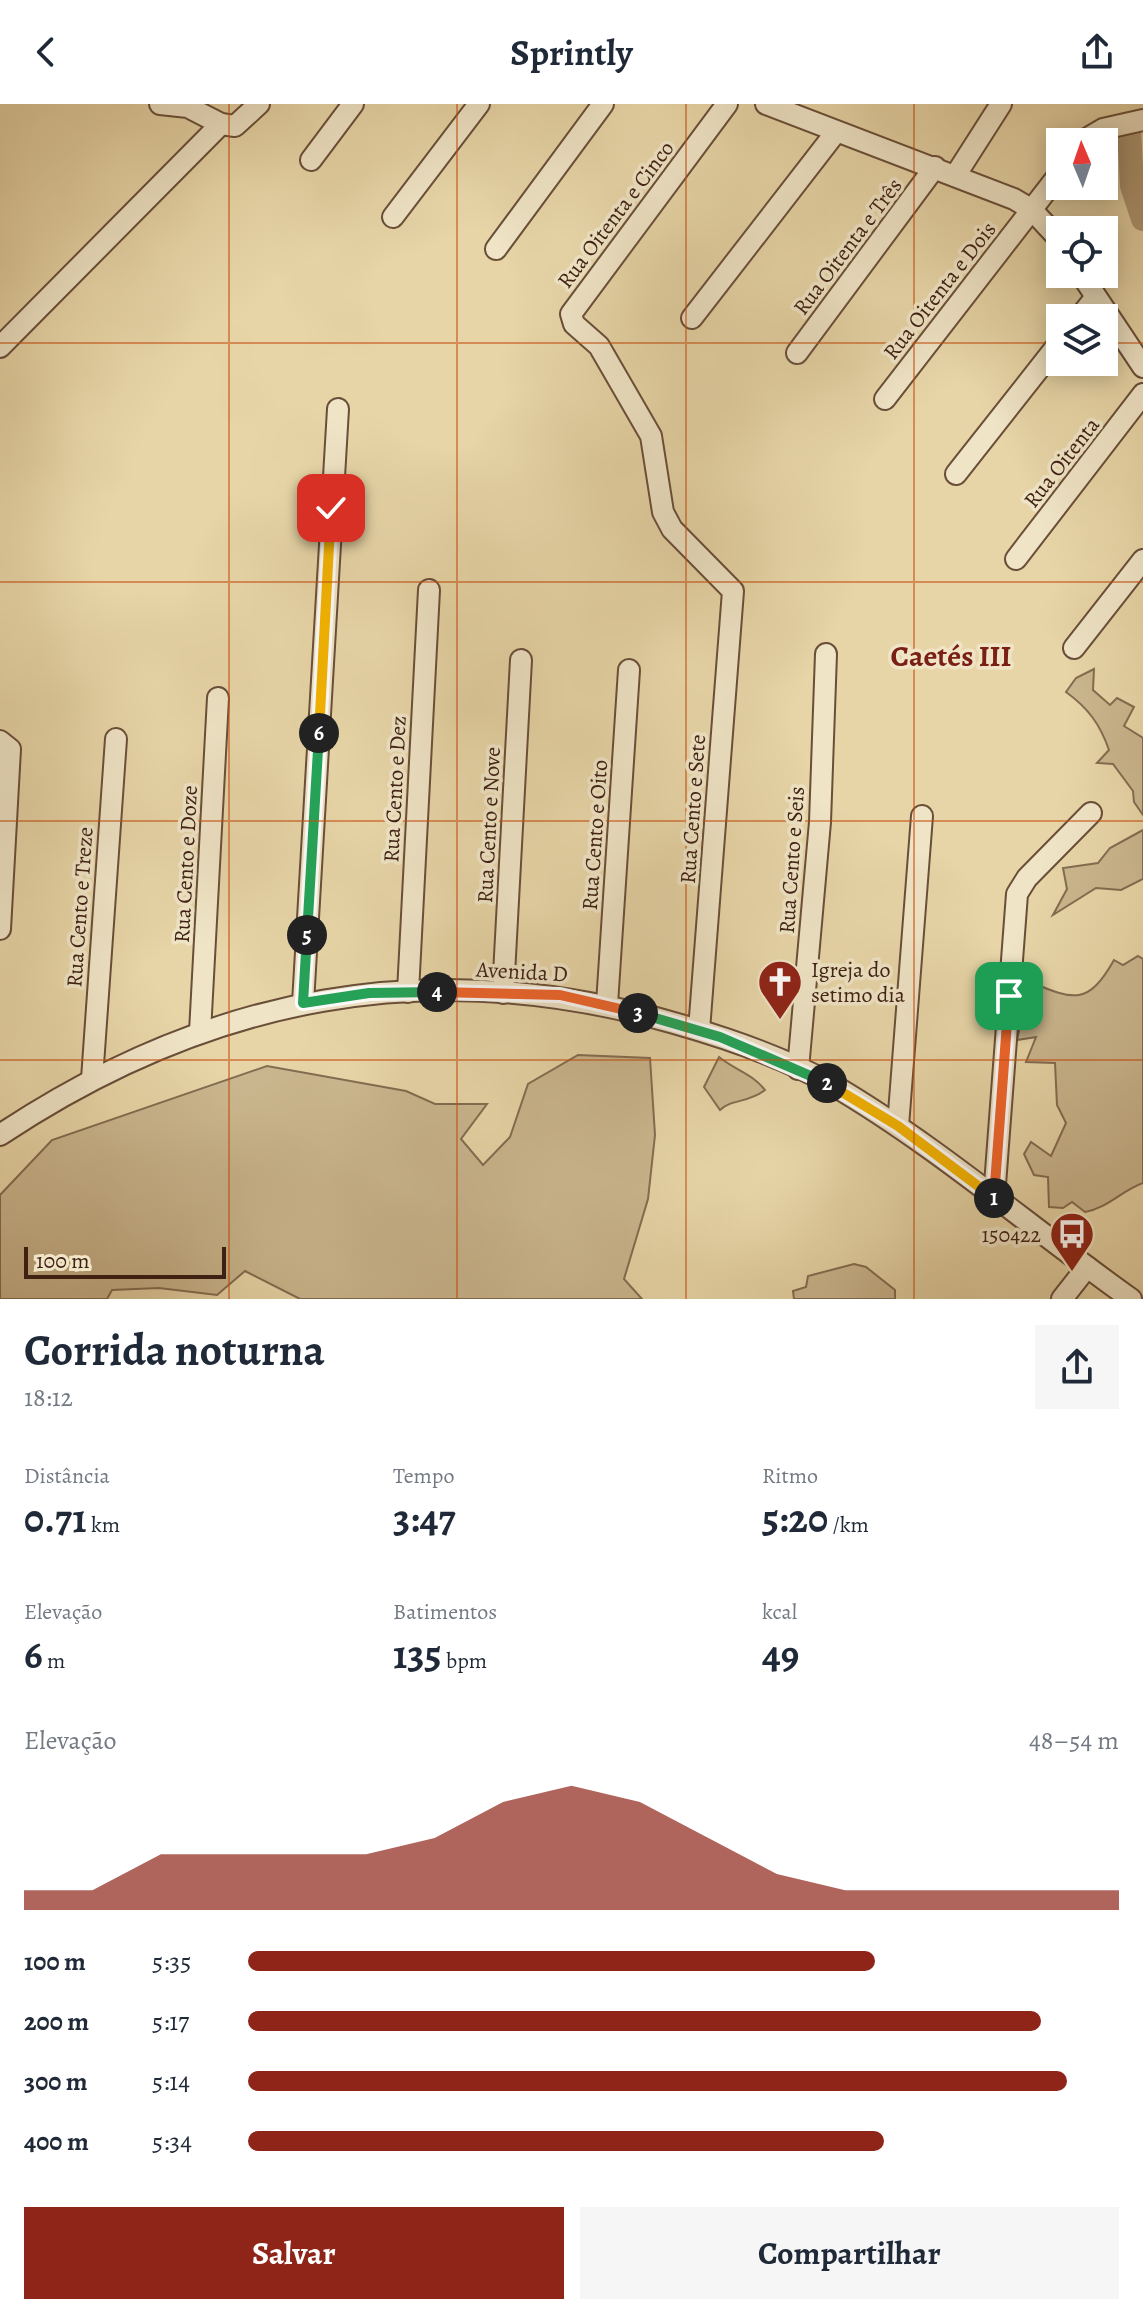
<!DOCTYPE html>
<html lang="pt">
<head>
<meta charset="utf-8">
<style>
	body { margin:0; font-family:Alegreya,serif; background:#f6f6f7; color:#1f2937; height:100vh; display:flex; flex-direction:column; font-size:30px; white-space:nowrap }
	* { box-sizing:border-box; margin:0 }
	p { font-size:26px; color:#747a83 }
	.icon { flex:none; width:44px; height:44px; fill:none; stroke:currentColor; stroke-width:2; stroke-linecap:round; stroke-linejoin:round }
	.map { position:relative; height:1195px; overflow:hidden }
	.side { display:flex; flex-direction:column; background:#fff; flex:1 }
	.side>* { flex:none }
	.needle { width:52px; rotate:358deg }
	.buttons { position:absolute; left:1046px; top:24px; display:grid; gap:16px }
	.buttons a { display:grid; place-items:center; width:72px; height:72px; border-radius:0px; background:#fff; box-shadow:0 4px 20px #0003; font-size:40px }
	.scale { position:absolute; left:24px; bottom:20px; width:202px; box-sizing:border-box; padding-left:8px; border:4px solid #3f2114; border-top:0; font-size:22px; line-height:28px; white-space:nowrap; color:#3f2114; -webkit-text-stroke:6px #efe4c6; paint-order:stroke }
	.pin { position:absolute; display:grid; place-items:center; width:68px; height:68px; color:#fff; margin:-34px; border-radius:16px; box-shadow:0 4px 12px #0006 }
	.km { position:absolute; width:40px; height:40px; margin:-20px; border-radius:50%; background:#222; color:#fff; font-size:22px; line-height:40px; text-align:center }
	.round { display:grid; place-items:center; flex:none; width:84px; height:84px; border-radius:0px; background:#f6f6f7 }
	.head { display:flex; align-items:center; justify-content:space-between; height:136px; padding:0 24px }
	h1 { font-size:44px; font-weight:700; line-height:60px }
	.stats { display:grid; grid-template-columns:repeat(3,1fr); gap:12px; height:136px; padding:8px 24px }
	.stats div { display:grid; align-content:center }
	.stats b { font-size:40px; font-weight:700 }
	.stats small { font-size:22px; font-weight:400 }
	.stats p { font-size:22px }
	.chart { height:224px; padding:16px 24px }
	.chart p { display:flex; justify-content:space-between }
	.chart svg { width:100%; height:144px; margin-top:8px; fill:#8f2418; opacity:.7 }
	.button { display:flex; gap:16px; margin-top:auto; padding:16px 24px }
	.button a { flex:1; height:92px; border-radius:0px; background:#8f2418; color:#fff; font-size:32px; font-weight:700; line-height:92px; text-align:center }
	.button a+a { background:#f6f6f7; color:#1f2937 }
	ul { padding:0 24px; list-style:none; font-size:26px }
	li { display:grid; grid-template-columns:128px 96px 1fr; align-items:center; height:60px }
	li i { height:20px; border-radius:10px; background:#8f2418 }
	header { display:flex; justify-content:space-between; align-items:center; height:104px; padding:0 24px; background:#fff; font-size:36px; font-weight:700 }
	.map>svg:first-child { display:block }
	.green { fill:#cab68e; stroke:#846c51; stroke-width:2 }
	.lines { fill:none; stroke-linecap:round; stroke-linejoin:round }
	.river { stroke:#ae9875; stroke-width:24 }
	.minor-casing { stroke:#694e39; stroke-width:24 }
	.minor { stroke:#efe4c6; stroke-width:20 }
	.split-1-casing { stroke:#fff; stroke-width:16 }
	.split-2-casing { stroke:#fff; stroke-width:16 }
	.split-3-casing { stroke:#fff; stroke-width:16 }
	.split-4-casing { stroke:#fff; stroke-width:16 }
	.split-5-casing { stroke:#fff; stroke-width:16 }
	.split-6-casing { stroke:#fff; stroke-width:16 }
	.split-7-casing { stroke:#fff; stroke-width:16 }
	.split-1 { stroke:#f0652b; stroke-width:10 }
	.split-2 { stroke:#f5b400; stroke-width:10 }
	.split-3 { stroke:#22a559; stroke-width:10 }
	.split-4 { stroke:#f0652b; stroke-width:10 }
	.split-5 { stroke:#22a559; stroke-width:10 }
	.split-6 { stroke:#22a559; stroke-width:10 }
	.split-7 { stroke:#f5b400; stroke-width:10 }
	.grid { fill:none; stroke:#c64e0e; stroke-width:2; stroke-opacity:0.55 }
	.labels { text-anchor:middle; stroke-width:7; stroke-linejoin:round; paint-order:stroke }
	.street-label { font-size:22px; fill:#3f2114; stroke:#efe4c6 }
	.poi-label { font-size:22px; fill:#3f2114; stroke:#efe4c6; text-anchor:start }
	.district-label { font-size:30px; font-weight:bold; fill:#7a1f14; stroke:#efe4c6 }
</style>
</head>
<body>
<header><svg class="icon" aria-label="back" viewBox="0 0 24 24"><path d="M15 5l-7 7 7 7"/></svg>Sprintly<svg class="icon" aria-label="share" viewBox="0 0 24 24"><path d="M12 15V3M7 8l5-5 5 5M5 13v7h14v-7"/></svg></header>
<div class="map">
<svg width="1143" height="1195" viewBox="0 0 1143 1195">
	<rect width="100%" height="100%" fill="#e7d5a7"/>
	<filter id="stains"><feTurbulence type="fractalNoise" baseFrequency=".0025" numOctaves="4"/><feColorMatrix values="0 0 0 0 .2 0 0 0 0 .09 0 0 0 0 .02 0 0 0 .5 -.17"/></filter>
	<radialGradient id="worn" r=".72"><stop offset=".6" stop-color="#630" stop-opacity="0"/><stop offset="1" stop-color="#630" stop-opacity=".3"/></radialGradient>
	<g class="green">
		<path d="M1094 565 1093 586 1110 601 1117 594 1134 603 1124 622 1143 634V711L1134 698 1133 687 1113 660 1097 659 1109 646C1100 620 1088 604 1066 588L1076 574Z"/>
		<polygon points="1143,726 1143,775 1121,786 1096,784 1053,811 1067,785 1063,764 1098,759 1110,744"/>
		<path d="M1138 852 1143 855V1079C1121 1087 1108 1104 1085 1108L1072 1098 1063 1104 1049 1103 1048 1073 1034 1071 1024 1050 1031 1038 1051 1052 1066 1019 1057 1001 1055 959 1026 958 1036 933 1017 936 1030 878C1074 896 1088 902 1114 856L1123 861Z"/>
		<polygon points="578,951 650,954 655,1031 648,1095 624,1175 642,1195 300,1195 245,1167 217,1191 159,1184 112,1186 107,1195 0,1195 0,1091 52,1036 267,962 406,987 435,1000 487,1000 461,1035 483,1061 510,1033 528,980"/>
		<path d="M719 953C735 966 753 970 765 986 749 999 731 995 720 1006L704 983Z"/>
		<polygon points="854,1160 866,1163 895,1186 895,1195 794,1195 793,1187 806,1183 808,1172"/>
	</g>
	<g class="lines">
		<polyline class="river" points="1129,24 1132,82 1143,115"/>
		<g class="minor-casing">
			<g id="minor">
				<polyline points="160,0 188,3 221,20 235,22 259,0"/>
				<polyline points="766,0 1014,95 1031,105 1060,136"/>
				<polyline points="1081,38 1103,25 1143,16"/>
				<polyline points="311,56 353,0"/>
				<polyline points="955,72 1001,0"/>
				<polyline points="393,113 479,0"/>
				<polyline points="496,145 603,0"/>
				<polyline points="1081,170 1143,263"/>
				<polyline points="692,214 836,28"/>
				<polyline points="1079,214 1095,194"/>
				<polyline points="0,243 221,20"/>
				<polyline points="797,249 935,63"/>
				<polyline points="885,295 1060,69"/>
				<polyline points="956,370 1060,238"/>
				<polyline points="1016,455 1143,290"/>
				<polyline points="1074,544 1143,456"/>
				<polyline points="0,637 10,645 0,825"/>
				<polyline points="408,888 429,486"/>
				<polyline points="503,889 521,556"/>
				<polyline points="303,899 338,305"/>
				<polyline points="607,900 629,566"/>
				<polyline points="699,926 733,487 672,425 663,408 651,332 599,242 574,220 571,210 727,0"/>
				<polyline points="200,928 218,594"/>
				<polyline points="798,965 820,718 826,550"/>
				<polyline points="92,975 116,635"/>
				<polyline points="898,1022 922,712"/>
				<path d="M0 1031C209 892 430 849 674 919 727 934 783 953 831 980 937 1042 1031 1124 1131 1195"/>
				<polyline points="994,1094 1017,790 1027,774 1091,709"/>
				<polyline points="1062,1195 1087,1163"/>
			</g>
		</g>
		<use href="#minor" class="minor"/>
	</g>
	<g class="lines">
		<g class="split-1-casing">
			<polyline id="split-1" points="994,1094 1009,892"/>
		</g>
		<g class="split-2-casing">
			<polyline id="split-2" points="827,979 898,1022 994,1094"/>
		</g>
		<g class="split-3-casing">
			<polyline id="split-3" points="638,909 720,933 827,979"/>
		</g>
		<g class="split-4-casing">
			<polyline id="split-4" points="437,888 560,891 638,909"/>
		</g>
		<g class="split-5-casing">
			<polyline id="split-5" points="307,831 303,899 369,889 437,888"/>
		</g>
		<g class="split-6-casing">
			<polyline id="split-6" points="307,831 319,629"/>
		</g>
		<g class="split-7-casing">
			<polyline id="split-7" points="319,629 331,404"/>
		</g>
		<use href="#split-1" class="split-1"/>
		<use href="#split-2" class="split-2"/>
		<use href="#split-3" class="split-3"/>
		<use href="#split-4" class="split-4"/>
		<use href="#split-5" class="split-5"/>
		<use href="#split-6" class="split-6"/>
		<use href="#split-7" class="split-7"/>
	</g>
	<path class="grid" d="M229 0V1195M457 0V1195M686 0V1195M914 0V1195M0 239H1060M1104 239H1143M0 478H1143M0 717H1143M0 956H1143"/>
	<defs>
		<g id="church-pin" transform="scale(2.3)"><path d="M0 17L-7.5 6A9.5 9.5 0 1 1 7.5 6Z" fill="#8f2418" stroke="#efe4c6"/><path d="M-1.2-6h2.4v3.5h3.3v2.4h-3.3V6h-2.4V-.1h-3.3v-2.4h3.3Z" fill="#fff"/></g>
		<g id="bus-pin" transform="scale(2.3)"><path d="M0 17L-7.5 6A9.5 9.5 0 1 1 7.5 6Z" fill="#8f2418" stroke="#efe4c6"/><path d="M-5-6H5V4H4V6H2V4H-2V6H-4V4H-5ZM-3.5-4V0h7V-4ZM-3.5 1.2v1.5H-2V1.2ZM2 1.2v1.5H3.5V1.2Z" fill="#fff"/></g>
	</defs>
	<g fill-rule="evenodd">
		<use href="#church-pin" x="780" y="878"/>
		<use href="#bus-pin" x="1072" y="1130"/>
	</g>
	<g class="labels">
		<g class="street-label">
			<text transform="translate(615 110) rotate(-53)" y="8">Rua Oitenta e Cinco</text>
			<text transform="translate(847 142) rotate(-53)" y="8">Rua Oitenta e Três</text>
			<text transform="translate(939 186) rotate(-52)" y="8">Rua Oitenta e Dois</text>
			<text transform="translate(1061 358) rotate(-52)" y="8">Rua Oitenta</text>
			<text transform="translate(394 685) rotate(-87)" y="8">Rua Cento e Dez</text>
			<text transform="translate(692 705) rotate(-86)" y="8">Rua Cento e Sete</text>
			<text transform="translate(488 721) rotate(-87)" y="8">Rua Cento e Nove</text>
			<text transform="translate(594 731) rotate(-86)" y="8">Rua Cento e Oito</text>
			<text transform="translate(791 756) rotate(-86)" y="8">Rua Cento e Seis</text>
			<text transform="translate(185 760) rotate(-87)" y="8">Rua Cento e Doze</text>
			<text transform="translate(79 803) rotate(-86)" y="8">Rua Cento e Treze</text>
			<text transform="translate(522 867) rotate(3)" y="8">Avenida D</text>
		</g>
		<g class="poi-label">
			<text x="811" y="873">Igreja do<tspan x="811" dy="25">setimo dia</tspan></text>
			<text x="1041" y="1138" text-anchor="end">150422</text>
		</g>
		<g class="district-label">
			<text x="951" y="562">Caetés III</text>
		</g>
	</g>
	<rect width="100%" height="100%" filter="url(#stains)"/>
	<rect width="100%" height="100%" fill="url(#worn)"/>
</svg>
<div class="buttons">
<a><svg class="needle" viewBox="-14 -14 28 28"><path d="M0-13l5 13h-10z" fill="#e53935"/><path d="M0 13l5-13h-10z" fill="#747a83"/></svg></a>
<a><svg class="icon" aria-label="locate" viewBox="0 0 24 24"><circle cx="12" cy="12" r="6"/><path d="M12 2v4M12 18v4M2 12h4M18 12h4"/></svg></a>
<a><svg class="icon" aria-label="layers" viewBox="0 0 24 24"><path d="M12 4l9 5-9 5-9-5zM3 14l9 5 9-5"/></svg></a>
</div>
<div class="scale">100 m</div>
<div class="pin" style="left:1009px;top:892px;background:#1e9e55"><svg class="icon" aria-label="arrive" viewBox="0 0 24 24"><path d="M6 21V4h12l-3 4 3 4H6"/></svg></div>
<div class="pin" style="left:331px;top:404px;background:#d93025"><svg class="icon" aria-label="check" viewBox="0 0 24 24"><path d="M5 12l5 5 9-10"/></svg></div>
<b class="km" style="left:994px;top:1094px">1</b>
<b class="km" style="left:827px;top:979px">2</b>
<b class="km" style="left:638px;top:909px">3</b>
<b class="km" style="left:437px;top:888px">4</b>
<b class="km" style="left:307px;top:831px">5</b>
<b class="km" style="left:319px;top:629px">6</b>
</div>
<section class="side">
<div class="head"><div><h1>Corrida noturna</h1><p>18:12</p></div><a class="round"><svg class="icon" aria-label="share" viewBox="0 0 24 24"><path d="M12 15V3M7 8l5-5 5 5M5 13v7h14v-7"/></svg></a></div>
<div class="stats">
<div><p>Distância</p><b>0.71<small> km</small></b></div>
<div><p>Tempo</p><b>3:47</b></div>
<div><p>Ritmo</p><b>5:20<small> /km</small></b></div>
</div>
<div class="stats">
<div><p>Elevação</p><b>6<small> m</small></b></div>
<div><p>Batimentos</p><b>135<small> bpm</small></b></div>
<div><p>kcal</p><b>49</b></div>
</div>
<div class="chart"><p><span>Elevação</span>48–54 m</p>
<svg viewBox="0 0 160 44" preserveAspectRatio="none"><path d="M0 44V38L10 38L20 27L30 27L40 27L50 27L60 22L70 11L80 6L90 11L100 22L110 33L120 38L130 38L140 38L150 38L160 38V44z"/></svg>
</div>
<ul>
<li><b>100 m</b>5:35<i style="width:72%"></i></li>
<li><b>200 m</b>5:17<i style="width:91%"></i></li>
<li><b>300 m</b>5:14<i style="width:94%"></i></li>
<li><b>400 m</b>5:34<i style="width:73%"></i></li>
</ul>
<div class="button"><a>Salvar</a><a>Compartilhar</a></div>
</section>
</body>
</html>
